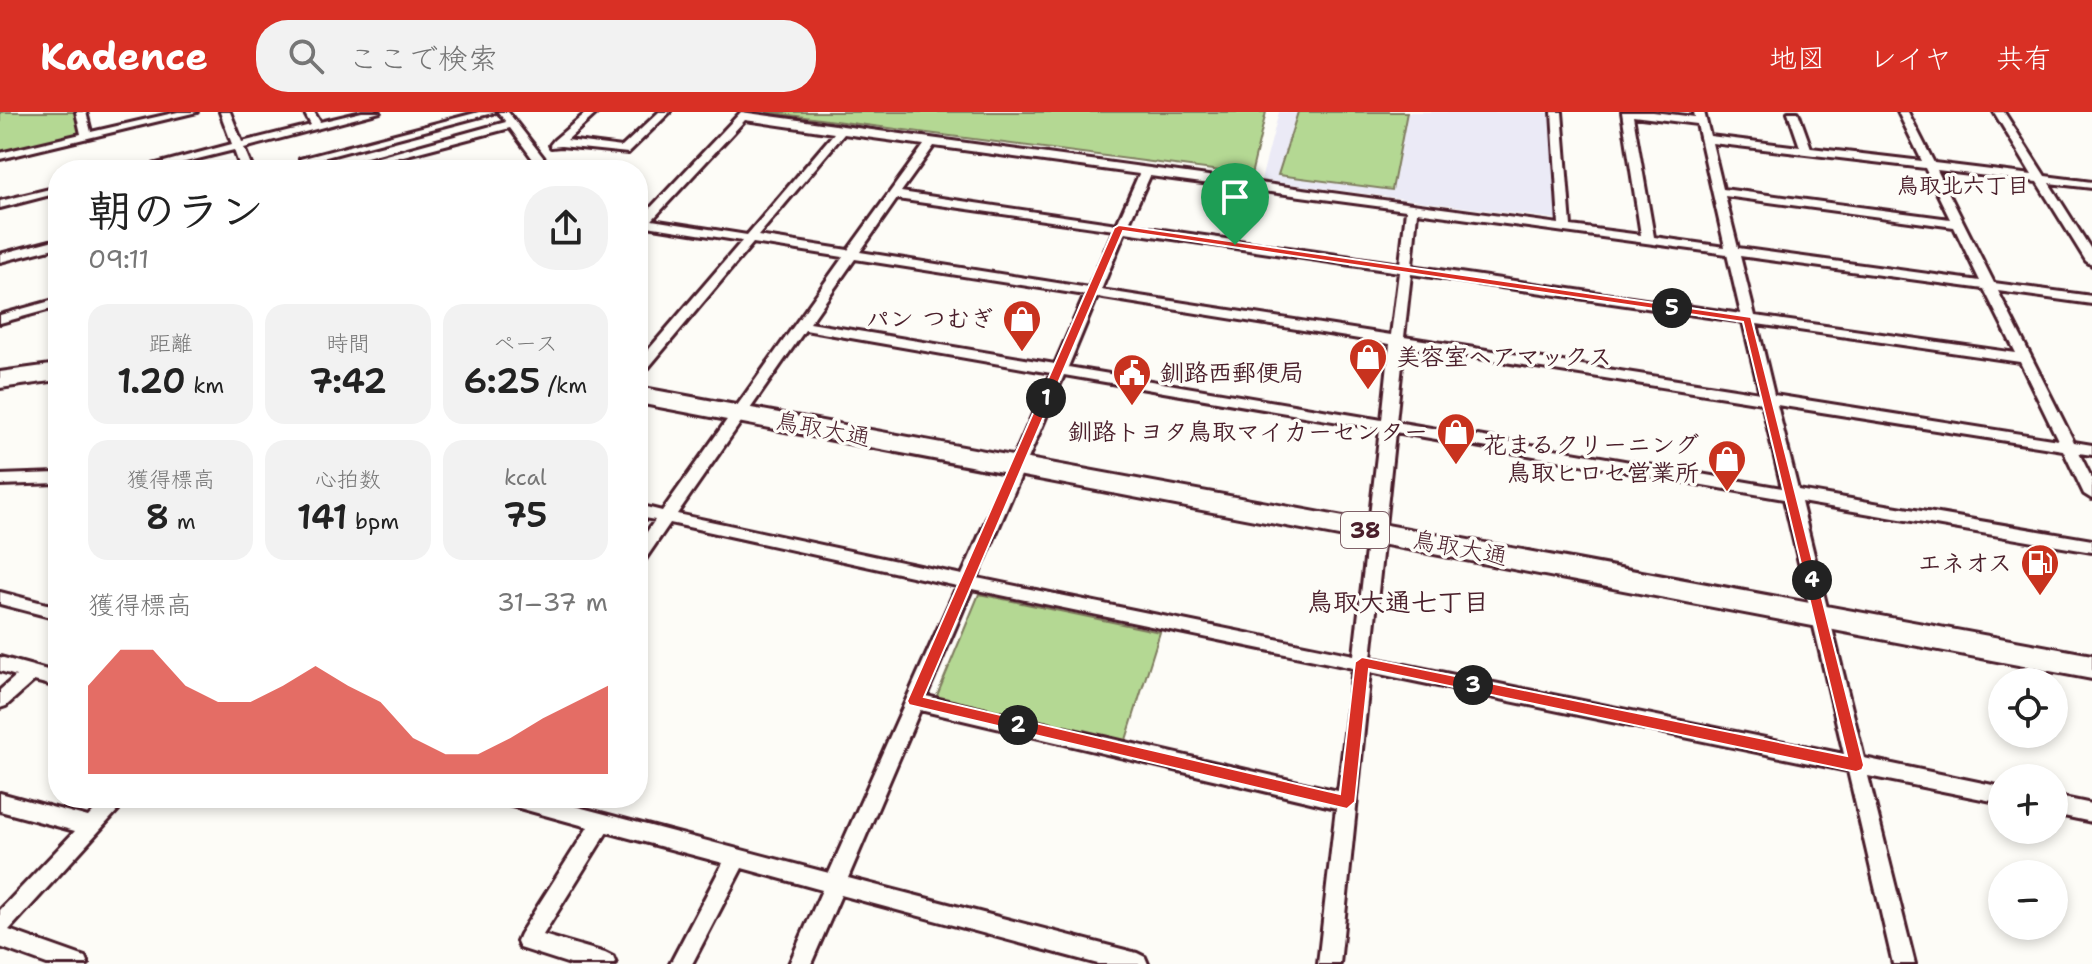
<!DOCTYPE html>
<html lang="ja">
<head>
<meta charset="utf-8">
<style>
	body { margin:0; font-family:"Shantell Sans","Klee One",sans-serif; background:#f2f2f2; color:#222; height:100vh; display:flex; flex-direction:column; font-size:30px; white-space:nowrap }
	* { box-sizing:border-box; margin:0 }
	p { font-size:26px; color:#767676 }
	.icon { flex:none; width:44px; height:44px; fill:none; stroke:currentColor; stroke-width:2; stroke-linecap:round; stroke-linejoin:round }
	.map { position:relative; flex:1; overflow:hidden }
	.details { position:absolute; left:48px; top:48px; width:600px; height:648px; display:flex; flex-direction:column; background:#fff; border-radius:32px; box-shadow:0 4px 12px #0003 }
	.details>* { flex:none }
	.controls { position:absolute; left:1988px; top:556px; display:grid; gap:16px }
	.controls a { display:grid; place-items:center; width:80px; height:80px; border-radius:50%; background:#fff; box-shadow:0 4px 12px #0003; font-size:40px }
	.pin { position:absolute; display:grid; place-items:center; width:68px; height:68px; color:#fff; margin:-82px -34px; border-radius:50% 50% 50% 0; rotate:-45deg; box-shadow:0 0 8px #0007 }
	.pin .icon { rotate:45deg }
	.km { position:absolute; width:40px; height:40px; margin:-20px; border-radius:50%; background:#222; color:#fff; font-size:22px; line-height:40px; text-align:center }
	.round { display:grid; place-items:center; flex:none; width:84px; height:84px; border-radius:32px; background:#f2f2f2 }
	.head { display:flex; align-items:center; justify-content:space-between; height:136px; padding:0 40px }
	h1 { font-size:44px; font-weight:600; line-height:60px }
	.figures { display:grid; grid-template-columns:repeat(3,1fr); gap:12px; height:136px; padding:8px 40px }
	.figures div { display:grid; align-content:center; border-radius:20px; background:#f2f2f2; text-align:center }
	.figures b { font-size:34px; font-weight:600 }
	.figures small { font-size:22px; font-weight:400 }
	.figures p { font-size:22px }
	.chart { height:224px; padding:16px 40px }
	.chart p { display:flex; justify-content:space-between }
	.chart svg { width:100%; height:144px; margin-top:8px; fill:#d93025; opacity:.7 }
	header { display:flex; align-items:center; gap:48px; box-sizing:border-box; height:112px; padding:0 40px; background:#d93025; color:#fff }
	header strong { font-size:38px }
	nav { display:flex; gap:44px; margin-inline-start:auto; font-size:28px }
	.search { width:560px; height:72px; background:#f2f2f2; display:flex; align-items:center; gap:20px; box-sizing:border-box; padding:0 28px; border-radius:32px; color:#767676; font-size:30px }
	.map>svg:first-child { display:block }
	.built { fill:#ebeaf6 }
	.green { fill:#b4d893; stroke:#7f7c5f; stroke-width:2 }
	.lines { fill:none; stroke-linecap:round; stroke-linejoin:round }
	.minor-casing { stroke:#4a1f2b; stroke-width:6 }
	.trunk-casing { stroke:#4a1f2b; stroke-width:6 }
	.minor { fill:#fdfcf7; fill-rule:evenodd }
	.trunk { fill:#fdfcf7; fill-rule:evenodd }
	.route { fill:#d93025; stroke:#fff; stroke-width:2; fill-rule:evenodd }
	.labels { text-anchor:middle; stroke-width:7; stroke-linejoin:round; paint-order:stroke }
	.far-neighbourhood-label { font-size:22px; font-weight:bold; fill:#4a1f2b; stroke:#fdfcf7 }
	.shield { fill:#fdfcf7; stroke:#806168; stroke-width:2 }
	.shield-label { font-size:22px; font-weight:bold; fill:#4a1f2b }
	.poi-label { font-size:24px; font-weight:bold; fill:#4a1f2b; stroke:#fdfcf7; text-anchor:end }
	.street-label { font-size:24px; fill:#4a1f2b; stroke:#fdfcf7 }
	.neighbourhood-label { font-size:26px; font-weight:bold; fill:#4a1f2b; stroke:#fdfcf7 }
</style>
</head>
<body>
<header>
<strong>Kadence</strong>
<div class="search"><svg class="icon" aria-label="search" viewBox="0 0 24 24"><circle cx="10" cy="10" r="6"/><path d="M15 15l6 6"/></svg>ここで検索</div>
<nav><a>地図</a><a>レイヤ</a><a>共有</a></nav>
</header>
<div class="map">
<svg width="2092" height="852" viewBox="0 0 2092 852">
	<rect width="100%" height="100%" fill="#fdfcf7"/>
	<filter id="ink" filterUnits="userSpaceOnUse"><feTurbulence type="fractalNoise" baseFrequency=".0125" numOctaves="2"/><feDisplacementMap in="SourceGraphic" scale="16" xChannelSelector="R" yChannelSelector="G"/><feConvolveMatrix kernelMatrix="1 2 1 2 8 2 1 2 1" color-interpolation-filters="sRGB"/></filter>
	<g filter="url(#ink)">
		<polygon class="built" points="1279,0 1552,0 1562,108 1261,68"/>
		<g class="green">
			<polygon points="0,0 78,0 83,21 0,40"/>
			<polygon points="766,0 1266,0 1251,63"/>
			<polygon points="1298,0 1407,0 1392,78 1278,63"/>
			<polygon points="979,482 1160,520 1125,631 936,586"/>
		</g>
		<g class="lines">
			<g class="minor-casing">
				<g id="minor">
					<polygon points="76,0 86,0 91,20 178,0 197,0 0,47 0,41 81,22"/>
					<polygon points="220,0 230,0 242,30 311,13 304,0 314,0 320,10 362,0 380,0 244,36 253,58 241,58 234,38 153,58 134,58 232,32"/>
					<polygon points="479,0 496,0 311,49 316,58 304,58 300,47"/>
					<polygon points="498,0 508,0 553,58 541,58 510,16 350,58 331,58 506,10"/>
					<polygon points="587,0 598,0 567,28 622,35 659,0 670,0 628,41 561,34 551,35 550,33 554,28"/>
					<path d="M741 0 1559 112 1552 0H1562L1571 114 1641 123 1622 0H1653L1695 5 1694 0H1704L1710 24 1800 35 1788 0H1798L1811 36 1922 49 1898 0H1908L1934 51 2032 63 1994 0H2004L2045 64 2092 70V76L2049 71 2092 139V153L2086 149 2037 70 1937 58 1994 171 2092 184V192L1998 179 2074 330 2092 333V343L2079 341 2092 367V387L2084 382 2063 338 1777 293 1798 378 2092 428V440L1801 390 1864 646 2002 675V691L1868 664 1915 852H1893L1848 659 1370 560 1340 852H1318L1336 696 920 598 848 766 1137 841 1145 845 1148 852H1098L841 783 811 852H789L822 778 742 756 692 852H670L723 751 607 720 543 823 605 841 613 845 616 852H570L520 836 517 829 520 822 588 715 512 694 505 692 502 686H544L829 761 957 474 670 411 644 449 638 451V433L655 408 638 405V393L662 399 843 145 753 131 643 262 638 263V250L742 129 647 114 639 119 638 105 641 106ZM1633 4 1697 12 1725 135 1654 125ZM745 8 834 21 747 123 652 108ZM844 22 924 33 848 138 758 124ZM1712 31 1925 56 1950 107 1723 77ZM934 34 1139 62 1117 112 901 80ZM1150 64 1406 98 1400 152 1128 113ZM1725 84 1954 115 1980 169 1738 136ZM897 87 1114 118 1089 176 860 140ZM1417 100 1727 142 1741 202 1412 154ZM1125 120 1399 160 1391 223 1101 178ZM1740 144 1984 177 2016 241 1755 204ZM855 147 1085 183 1055 252 810 211ZM1411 162 1743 210 1760 281 1404 225ZM1097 185 1390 232 1382 308 1068 255ZM1757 212 2020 250 2058 328 1774 283ZM805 218 1051 261 962 463 677 402ZM1404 234 1762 291 1782 376 1396 310ZM1064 263 1380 317 1354 543 977 466ZM1395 320 1784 387 1844 642 1371 546ZM972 477 1353 556 1338 679 926 584Z"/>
					<polygon points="58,75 58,81 0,96 0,89"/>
					<polygon points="58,127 58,135 0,150 0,142"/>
					<polygon points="58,187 58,195 0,211 0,203"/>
					<polygon points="58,361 58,371 0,373 0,363"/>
					<polygon points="0,480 58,495 58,507 0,492"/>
					<polygon points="0,545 58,561 58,575 34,569 6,594 0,596 0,578 16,564 0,559"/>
					<polygon points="0,681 88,705 106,686 129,686 9,818 85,845 88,852 47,852 0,835 0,798 75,719 0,699"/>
					<polygon points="2054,684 2092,692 2092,710 2054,702"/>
				</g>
			</g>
			<g class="trunk-casing">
				<g id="trunk">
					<polygon points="58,252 58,268 0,276 0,260"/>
					<polygon points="638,275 2092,543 2092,567 638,291"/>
				</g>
			</g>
			<use href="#minor" class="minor"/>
			<use href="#trunk" class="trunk"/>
		</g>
	</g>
	<path class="route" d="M1119 113 1751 205 1864 653 1862 658 1856 660 1369 557 1355 690 1347 697 909 593 907 589 1114 116ZM1123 119 1743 210 1847 644 1362 545 1355 550 1340 682 924 585Z"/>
	<defs>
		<g id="shop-pin" transform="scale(2)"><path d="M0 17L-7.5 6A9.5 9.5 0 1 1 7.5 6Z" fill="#c8321e" stroke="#fdfcf7"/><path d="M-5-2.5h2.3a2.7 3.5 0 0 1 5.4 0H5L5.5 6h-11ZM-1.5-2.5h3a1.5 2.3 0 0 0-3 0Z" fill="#fff"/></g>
		<g id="civic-pin" transform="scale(2)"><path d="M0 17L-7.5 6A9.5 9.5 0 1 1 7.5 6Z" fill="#c8321e" stroke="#fdfcf7"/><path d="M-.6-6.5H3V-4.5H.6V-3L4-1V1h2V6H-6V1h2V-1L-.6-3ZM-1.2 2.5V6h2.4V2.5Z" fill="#fff"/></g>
		<g id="fuel-pin" transform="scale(2)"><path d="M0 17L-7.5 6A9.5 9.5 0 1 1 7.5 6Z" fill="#c8321e" stroke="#fdfcf7"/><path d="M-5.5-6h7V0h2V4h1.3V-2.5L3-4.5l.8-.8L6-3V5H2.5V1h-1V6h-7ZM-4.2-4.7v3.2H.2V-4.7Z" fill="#fff"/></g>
	</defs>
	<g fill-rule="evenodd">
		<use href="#shop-pin" x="1022" y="207"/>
		<use href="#shop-pin" x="1368" y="245"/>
		<use href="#civic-pin" x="1132" y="261"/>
		<use href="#shop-pin" x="1456" y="320"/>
		<use href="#shop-pin" x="1727" y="347"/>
		<use href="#fuel-pin" x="2040" y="451"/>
	</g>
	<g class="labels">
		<g class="far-neighbourhood-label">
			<text x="1963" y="81">鳥取北六丁目</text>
		</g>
		<rect class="shield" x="1341" y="400" width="48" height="36" rx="6"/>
		<g class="shield-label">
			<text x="1365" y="426">38</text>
		</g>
		<g class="poi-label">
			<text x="994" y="215">パン つむぎ</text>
			<text x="1396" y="253" text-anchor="start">美容室ヘアマックス</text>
			<text x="1160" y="269" text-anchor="start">釧路西郵便局</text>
			<text x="1428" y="328">釧路トヨタ鳥取マイカーセンター</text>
			<text x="1699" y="341">花まるクリーニング<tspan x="1699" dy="28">鳥取ヒロセ営業所</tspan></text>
			<text x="2012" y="459">エネオス</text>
		</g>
		<g class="street-label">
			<text transform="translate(823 317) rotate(11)" y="8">鳥取大通</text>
			<text transform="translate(1460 436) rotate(11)" y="8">鳥取大通</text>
		</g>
		<g class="neighbourhood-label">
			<text x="1398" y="499">鳥取大通七丁目</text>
		</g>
	</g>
</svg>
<div class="controls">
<a><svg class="icon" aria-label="locate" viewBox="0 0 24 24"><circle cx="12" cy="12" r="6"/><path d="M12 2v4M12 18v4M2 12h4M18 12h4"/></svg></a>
<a>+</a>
<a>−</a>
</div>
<div class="pin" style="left:1235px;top:133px;background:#1e9e55"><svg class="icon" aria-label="arrive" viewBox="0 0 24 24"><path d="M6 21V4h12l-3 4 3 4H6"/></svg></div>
<b class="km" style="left:1046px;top:286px">1</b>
<b class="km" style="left:1018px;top:613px">2</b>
<b class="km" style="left:1473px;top:573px">3</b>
<b class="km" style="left:1812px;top:468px">4</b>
<b class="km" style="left:1672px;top:196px">5</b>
<section class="details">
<div class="head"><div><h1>朝のラン</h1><p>09:11</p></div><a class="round"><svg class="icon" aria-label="share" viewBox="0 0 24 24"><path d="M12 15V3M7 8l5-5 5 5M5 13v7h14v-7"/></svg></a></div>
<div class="figures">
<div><p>距離</p><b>1.20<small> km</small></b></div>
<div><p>時間</p><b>7:42</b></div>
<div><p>ペース</p><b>6:25<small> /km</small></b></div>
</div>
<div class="figures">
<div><p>獲得標高</p><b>8<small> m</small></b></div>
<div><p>心拍数</p><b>141<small> bpm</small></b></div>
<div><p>kcal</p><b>75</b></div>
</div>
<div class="chart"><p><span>獲得標高</span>31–37 m</p>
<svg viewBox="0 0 160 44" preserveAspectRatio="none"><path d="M0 44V17L10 6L20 6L30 17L40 22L50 22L60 17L70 11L80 17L90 22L100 33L110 38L120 38L130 33L140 27L150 22L160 17V44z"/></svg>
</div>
</section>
</div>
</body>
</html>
